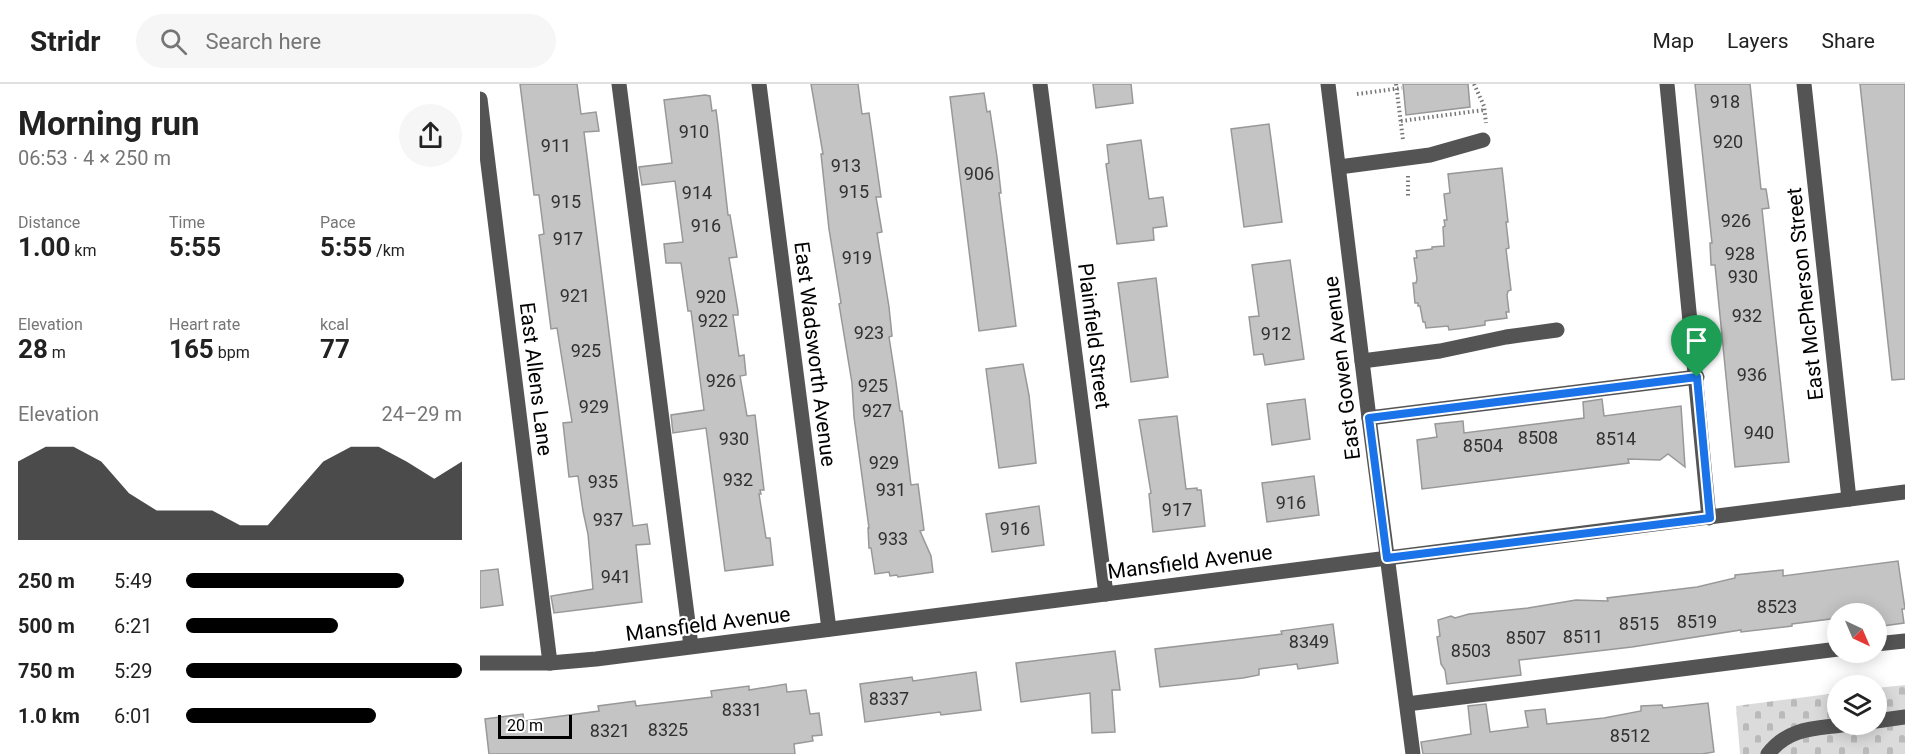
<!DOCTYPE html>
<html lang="en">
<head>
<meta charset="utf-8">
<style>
	body { margin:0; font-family:Roboto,sans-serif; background:#f6f6f6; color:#222; height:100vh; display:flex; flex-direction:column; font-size:22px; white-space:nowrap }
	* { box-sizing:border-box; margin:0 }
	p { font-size:20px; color:#767676 }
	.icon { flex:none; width:33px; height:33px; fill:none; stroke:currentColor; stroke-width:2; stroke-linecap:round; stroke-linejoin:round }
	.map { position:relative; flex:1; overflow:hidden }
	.details { display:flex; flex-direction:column; background:#fff; width:480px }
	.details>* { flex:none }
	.needle { width:39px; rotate:136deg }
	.tools { position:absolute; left:1347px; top:519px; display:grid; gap:12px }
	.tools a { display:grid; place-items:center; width:60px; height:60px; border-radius:50%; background:#fff; box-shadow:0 3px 15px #0003; font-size:30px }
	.scale { position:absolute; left:18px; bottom:15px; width:74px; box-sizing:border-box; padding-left:6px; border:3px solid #000; border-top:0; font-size:16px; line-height:21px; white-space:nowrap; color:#000; -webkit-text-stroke:4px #fff; paint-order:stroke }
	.pin { position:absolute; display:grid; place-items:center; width:51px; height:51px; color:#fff; margin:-62px -26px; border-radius:50% 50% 50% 0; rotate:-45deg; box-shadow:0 0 6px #0007 }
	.pin .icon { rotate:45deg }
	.round { display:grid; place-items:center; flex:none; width:63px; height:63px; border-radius:32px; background:#f6f6f6 }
	.summary { display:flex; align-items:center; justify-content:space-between; height:102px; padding:0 18px }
	h1 { font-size:33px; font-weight:700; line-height:45px }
	.stats { display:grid; grid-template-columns:repeat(3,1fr); gap:9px; height:102px; padding:6px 18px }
	.stats div { display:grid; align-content:center }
	.stats b { font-size:26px; font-weight:700 }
	.stats small { font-size:16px; font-weight:400 }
	.stats p { font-size:16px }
	.chart { height:168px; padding:12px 18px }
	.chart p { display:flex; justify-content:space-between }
	.chart svg { width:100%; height:108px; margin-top:6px; fill:#000; opacity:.7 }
	ul { padding:0 18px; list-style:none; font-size:20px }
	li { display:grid; grid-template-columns:96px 72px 1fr; align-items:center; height:45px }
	li i { height:15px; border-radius:8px; background:#000 }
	header { display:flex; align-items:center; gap:36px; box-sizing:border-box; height:84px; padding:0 30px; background:#fff; border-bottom:2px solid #e0e0e0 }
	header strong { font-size:28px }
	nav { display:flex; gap:33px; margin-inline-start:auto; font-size:21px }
	.search { width:420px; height:54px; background:#f6f6f6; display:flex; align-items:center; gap:15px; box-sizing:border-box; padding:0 21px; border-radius:33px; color:#767676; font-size:22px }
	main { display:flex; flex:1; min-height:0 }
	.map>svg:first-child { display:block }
	.cemetery { fill:url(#cemetery-stones) }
	.building { fill:#c4c4c4; stroke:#989898; stroke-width:1.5 }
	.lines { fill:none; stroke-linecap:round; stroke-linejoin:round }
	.path { stroke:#767676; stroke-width:4; stroke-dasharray:1.5 3; stroke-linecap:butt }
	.minor { stroke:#545454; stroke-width:15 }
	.route-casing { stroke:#fff; stroke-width:12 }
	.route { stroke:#1a73e8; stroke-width:8 }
	.labels { text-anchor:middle; stroke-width:4.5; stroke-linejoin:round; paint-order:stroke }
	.number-label { font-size:18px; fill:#313131 }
	.street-label { font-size:21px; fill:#000; stroke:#fff }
</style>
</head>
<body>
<header>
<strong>Stridr</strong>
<div class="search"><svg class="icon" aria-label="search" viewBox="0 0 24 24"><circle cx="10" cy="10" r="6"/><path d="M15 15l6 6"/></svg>Search here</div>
<nav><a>Map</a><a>Layers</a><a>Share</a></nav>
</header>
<main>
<section class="details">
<div class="summary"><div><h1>Morning run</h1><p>06:53 · 4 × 250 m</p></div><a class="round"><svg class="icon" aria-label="share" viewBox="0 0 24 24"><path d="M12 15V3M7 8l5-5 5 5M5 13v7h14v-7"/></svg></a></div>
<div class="stats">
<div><p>Distance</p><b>1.00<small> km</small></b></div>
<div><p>Time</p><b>5:55</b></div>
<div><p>Pace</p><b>5:55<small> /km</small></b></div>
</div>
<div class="stats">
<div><p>Elevation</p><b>28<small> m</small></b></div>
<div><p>Heart rate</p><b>165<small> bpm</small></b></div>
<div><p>kcal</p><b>77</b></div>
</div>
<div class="chart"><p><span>Elevation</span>24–29 m</p>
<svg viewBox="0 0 160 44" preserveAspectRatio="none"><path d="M0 44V12L10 6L20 6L30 12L40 25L50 32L60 32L70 32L80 38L90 38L100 25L110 12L120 6L130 6L140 12L150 19L160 12V44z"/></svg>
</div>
<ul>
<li><b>250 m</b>5:49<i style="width:79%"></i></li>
<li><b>500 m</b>6:21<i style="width:55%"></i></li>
<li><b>750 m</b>5:29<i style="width:100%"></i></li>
<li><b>1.0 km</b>6:01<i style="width:69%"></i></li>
</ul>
</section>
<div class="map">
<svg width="1425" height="670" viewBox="0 0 1425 670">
	<defs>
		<pattern id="cemetery-stones" width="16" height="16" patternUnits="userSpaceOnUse" patternTransform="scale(1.5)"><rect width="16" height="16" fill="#dbdbdb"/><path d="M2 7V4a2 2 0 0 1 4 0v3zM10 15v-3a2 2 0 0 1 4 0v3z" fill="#bababa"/></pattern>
	</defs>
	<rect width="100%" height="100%" fill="#fff"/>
	<polygon class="cemetery" points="1425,601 1425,670 1260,670 1256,622 1357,609 1358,640 1396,640 1397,604"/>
	<g class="building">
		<polygon points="40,0 97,0 101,30 116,28 119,47 104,48 153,442 167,440 170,460 156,461 162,518 74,529 71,512 113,505 108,450 103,427 98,392 89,393 83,339 92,338 77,244 71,245 59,151 64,150 59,111 54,111"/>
		<polygon points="331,0 378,0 382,30 389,29 401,113 396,113 402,148 397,149 409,223 412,252 409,253 416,298 420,327 422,327 431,401 438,400 444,446 440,447 451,472 453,488 418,493 417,491 410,492 409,488 395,490 391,464 389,464 388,444 389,444 374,333 372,299 359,220 361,219 349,145 341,70 343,70"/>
		<polygon points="613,0 651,0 653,19 616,24"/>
		<polygon points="923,0 988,0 990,23 926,31"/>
		<polygon points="1215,0 1270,0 1281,105 1286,105 1289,124 1282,125 1309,378 1255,383 1235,181 1231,181 1230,159 1232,159"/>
		<polygon points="1380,0 1425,0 1425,295 1412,296"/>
		<polygon points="504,9 507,28 510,27 517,73 521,109 519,109 536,242 499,247 470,13"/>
		<polygon points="225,11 230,12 232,27 236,26 238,41 248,131 250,131 257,173 249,174 258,227 258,231 253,231 259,272 264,271 266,291 260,292 267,332 275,331 284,406 280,406 281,410 279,410 286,454 290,454 293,481 245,487 226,344 193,349 191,331 224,326 211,227 208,227 201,179 186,179 184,160 203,158 195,97 162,101 159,83 192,79 184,16"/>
		<polygon points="789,40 802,138 764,143 751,45"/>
		<polygon points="661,56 669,115 683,113 687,142 673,144 674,156 637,160 626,80 629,79 627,61"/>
		<polygon points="1022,84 1028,138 1026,138 1029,164 1026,165 1031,206 1028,207 1027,211 1029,228 1026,228 1027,234 1005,237 1005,241 985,244 969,246 968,242 946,244 945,238 943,238 940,222 938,222 938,219 935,219 933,199 936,199 937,195 934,174 937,174 936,167 952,165 952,163 964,162 963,143 965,142 964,136 967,136 964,110 970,109 968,90"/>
		<polygon points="810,176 824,275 785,281 783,270 774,271 769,233 779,232 772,181"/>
		<polygon points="676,194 688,293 651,298 638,199"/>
		<polygon points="543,280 549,311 556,379 519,384 506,285"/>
		<polygon points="825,315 830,355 792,361 787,320"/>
		<polygon points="1122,315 1124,332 1201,322 1205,383 1188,370 1180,376 1148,375 1149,379 942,405 937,356 957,353 955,340 983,337 984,349 1104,334 1103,318"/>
		<polygon points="697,332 706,405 717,404 717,406 721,406 725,442 673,448 669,410 671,409 659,336"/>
		<polygon points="834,392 839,431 787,438 782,399"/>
		<polygon points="559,422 564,461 512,468 506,430"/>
		<polygon points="1418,477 1425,525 1422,525 1424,539 1396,543 1396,530 1358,530 1358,534 1312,540 1312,542 1261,548 1261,546 1152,563 1039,576 1041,591 967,600 965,586 961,580 957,553 960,552 958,536 971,532 975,534 989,530 1048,524 1096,516 1128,517 1127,514 1217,503 1255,494 1255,491 1303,486 1303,492"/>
		<polygon points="18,485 23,521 0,524 0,487"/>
		<polygon points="853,540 858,579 818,585 817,580 779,585 779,591 763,594 680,603 675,565 802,550 801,547"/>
		<polygon points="635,567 640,606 632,606 635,648 612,649 610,609 541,618 536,579"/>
		<polygon points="496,588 501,626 461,631 460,628 385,638 380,600 432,593 433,597"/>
		<polygon points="306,600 307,608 326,606 330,630 339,629 342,651 332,652 333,657 314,660 315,670 9,670 5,635 43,630 44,637 119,627 118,622 155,617 156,622 232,613 231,607 269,602 269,606"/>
		<polygon points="1228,619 1234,668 1222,670 943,670 941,658 991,650 988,622 1006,620 1010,648 1048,643 1045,627 1065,625 1067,640 1124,634 1161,627 1161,622 1182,621 1183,624"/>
	</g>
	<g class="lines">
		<g class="path">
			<polyline points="916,0 923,56"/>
			<polyline points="994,0 1004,22 1006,39"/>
			<polyline points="877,10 922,4"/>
			<polyline points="921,37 1004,26"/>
			<polyline points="928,92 928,114"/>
		</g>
		<g class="minor">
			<polyline points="139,0 211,562"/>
			<polyline points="279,0 349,545"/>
			<polyline points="560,0 626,510"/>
			<polyline points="848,0 889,334 933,670"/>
			<polyline points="1187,0 1229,434"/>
			<polyline points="1324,0 1369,415"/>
			<polyline points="0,15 70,579"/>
			<polyline points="859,83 950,71 1003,56"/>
			<polyline points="882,277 960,267 1026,253 1077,246"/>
			<polyline points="889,334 1217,293"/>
			<polyline points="1396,560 1425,557"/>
			<polyline points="0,579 70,579 116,575 1425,408"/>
			<polyline points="927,620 1358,565"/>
			<polyline points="1396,637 1425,633"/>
			<path d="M1288 670C1309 642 1338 645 1369 640"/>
		</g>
	</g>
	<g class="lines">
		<g class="route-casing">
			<polygon id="route" points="1217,293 1230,434 907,474 889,334"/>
		</g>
		<use href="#route" class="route"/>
	</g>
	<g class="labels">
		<g class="number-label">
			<text x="1245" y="24">918</text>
			<text x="214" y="54">910</text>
			<text x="1248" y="64">920</text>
			<text x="76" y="68">911</text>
			<text x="366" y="88">913</text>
			<text x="499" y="96">906</text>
			<text x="374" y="114">915</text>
			<text x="217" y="115">914</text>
			<text x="86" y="124">915</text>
			<text x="1256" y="143">926</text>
			<text x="226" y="148">916</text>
			<text x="88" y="161">917</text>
			<text x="1260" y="176">928</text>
			<text x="377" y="180">919</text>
			<text x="1263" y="199">930</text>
			<text x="95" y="218">921</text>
			<text x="231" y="219">920</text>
			<text x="1267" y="238">932</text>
			<text x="233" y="243">922</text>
			<text x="389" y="255">923</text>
			<text x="796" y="256">912</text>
			<text x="106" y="273">925</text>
			<text x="1272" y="297">936</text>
			<text x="241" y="303">926</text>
			<text x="393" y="308">925</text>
			<text x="114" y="329">929</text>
			<text x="397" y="333">927</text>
			<text x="1279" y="355">940</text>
			<text x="1058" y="360">8508</text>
			<text x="254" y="361">930</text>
			<text x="1136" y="361">8514</text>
			<text x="1003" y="368">8504</text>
			<text x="404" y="385">929</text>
			<text x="258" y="402">932</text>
			<text x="123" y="404">935</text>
			<text x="411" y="412">931</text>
			<text x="811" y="425">916</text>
			<text x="697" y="432">917</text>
			<text x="128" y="442">937</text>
			<text x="535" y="451">916</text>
			<text x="413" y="461">933</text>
			<text x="136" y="499">941</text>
			<text x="1297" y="529">8523</text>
			<text x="1217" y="544">8519</text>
			<text x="1159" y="546">8515</text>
			<text x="1103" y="559">8511</text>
			<text x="1046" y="560">8507</text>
			<text x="829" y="564">8349</text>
			<text x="991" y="573">8503</text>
			<text x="409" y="621">8337</text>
			<text x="262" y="632">8331</text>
			<text x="188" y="652">8325</text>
			<text x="130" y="653">8321</text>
			<text x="1150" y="658">8512</text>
		</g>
		<g class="street-label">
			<text transform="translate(1325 210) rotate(-96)" y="7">East McPherson Street</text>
			<text transform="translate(614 252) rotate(83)" y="7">Plainfield Street</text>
			<text transform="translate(335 270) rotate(83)" y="7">East Wadsworth Avenue</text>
			<text transform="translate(862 284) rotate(-97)" y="7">East Gowen Avenue</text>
			<text transform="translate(56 295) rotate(83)" y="7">East Allens Lane</text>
			<text transform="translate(710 478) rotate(-7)" y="7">Mansfield Avenue</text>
			<text transform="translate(228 540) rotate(-7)" y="7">Mansfield Avenue</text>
		</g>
	</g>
</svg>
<div class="tools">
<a><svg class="needle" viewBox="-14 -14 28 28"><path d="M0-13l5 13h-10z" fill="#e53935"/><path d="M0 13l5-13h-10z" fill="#767676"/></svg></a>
<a><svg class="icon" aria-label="layers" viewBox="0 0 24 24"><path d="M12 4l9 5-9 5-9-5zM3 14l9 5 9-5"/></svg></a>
</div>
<div class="scale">20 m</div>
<div class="pin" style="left:1217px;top:293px;background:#1e9e55"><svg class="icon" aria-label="arrive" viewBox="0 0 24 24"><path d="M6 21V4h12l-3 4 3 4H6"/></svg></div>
</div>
</main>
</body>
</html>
